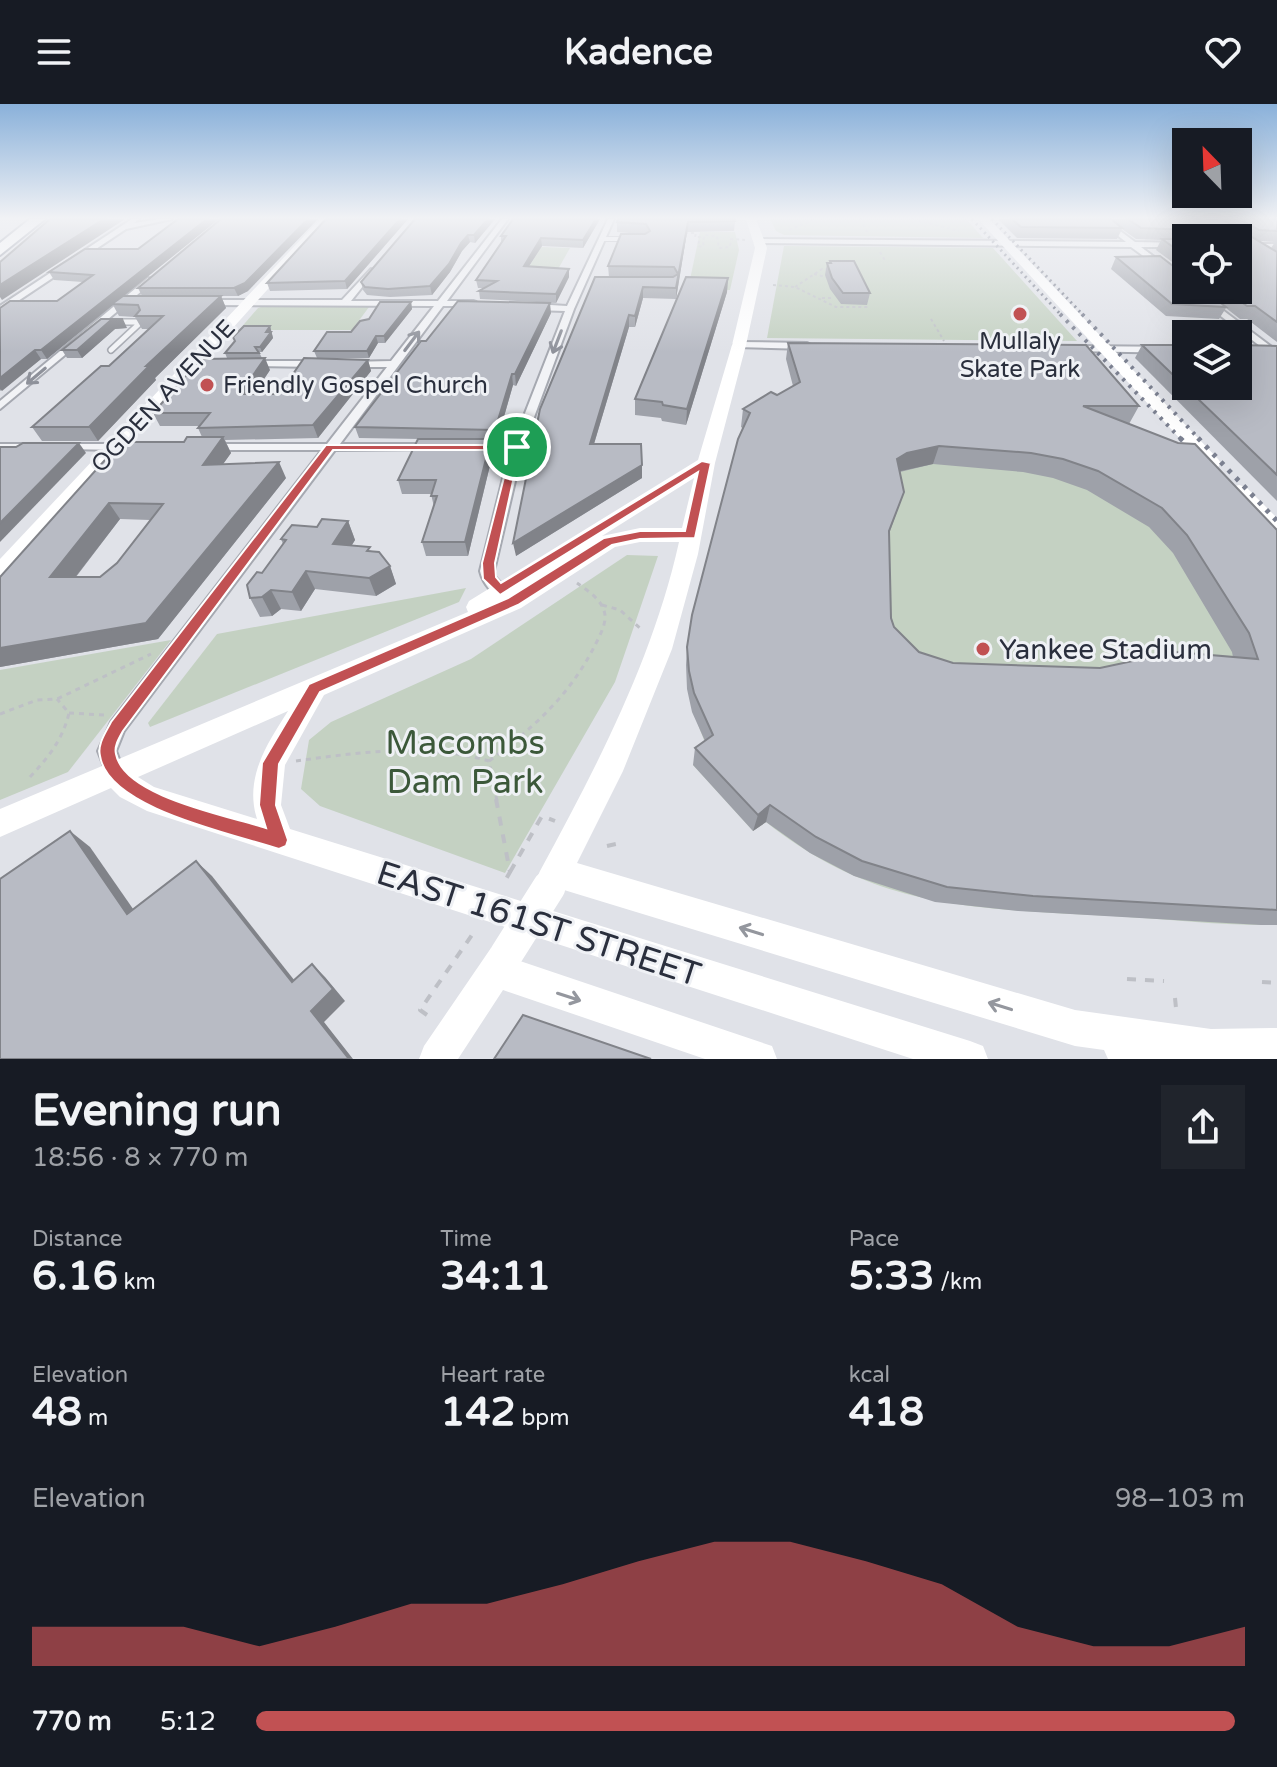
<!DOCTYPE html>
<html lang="en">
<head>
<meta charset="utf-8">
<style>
	body { margin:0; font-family:"Varela Round",sans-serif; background:#20242c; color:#f1f3f6; height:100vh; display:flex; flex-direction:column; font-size:30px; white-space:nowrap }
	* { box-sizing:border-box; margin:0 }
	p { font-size:26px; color:#9ea1a6 }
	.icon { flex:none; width:44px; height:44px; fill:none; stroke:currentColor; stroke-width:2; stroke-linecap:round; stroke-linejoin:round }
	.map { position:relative; height:955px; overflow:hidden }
	.sheet { display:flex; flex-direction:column; background:#171b24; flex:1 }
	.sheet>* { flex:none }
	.needle { width:52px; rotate:337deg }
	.fabs { position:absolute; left:1172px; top:24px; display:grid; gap:16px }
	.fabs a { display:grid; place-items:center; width:80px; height:80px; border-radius:0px; background:#171b24; box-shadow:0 8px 32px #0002; font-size:40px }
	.pin { position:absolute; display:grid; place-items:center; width:68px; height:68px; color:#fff; margin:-34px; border:4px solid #fff; border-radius:50%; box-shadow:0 2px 8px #0007 }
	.round { display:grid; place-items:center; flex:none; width:84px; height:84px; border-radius:0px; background:#20242c }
	.overview { display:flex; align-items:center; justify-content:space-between; height:136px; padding:0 32px }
	h1 { font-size:44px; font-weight:800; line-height:60px }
	.stats { display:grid; grid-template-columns:repeat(3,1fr); gap:12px; height:136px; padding:8px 32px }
	.stats div { display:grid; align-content:center }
	.stats b { font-size:40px; font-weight:800 }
	.stats small { font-size:22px; font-weight:400 }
	.stats p { font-size:22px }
	.chart { height:224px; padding:16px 32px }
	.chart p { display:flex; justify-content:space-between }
	.chart svg { width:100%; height:144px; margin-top:8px; fill:#c15153; opacity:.7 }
	ul { padding:0 32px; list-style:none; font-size:26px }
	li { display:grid; grid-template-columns:128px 96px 1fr; align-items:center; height:60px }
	li i { height:20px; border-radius:10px; background:#c15153 }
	header { display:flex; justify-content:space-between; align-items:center; height:104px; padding:0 32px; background:#171b24; font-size:36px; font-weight:800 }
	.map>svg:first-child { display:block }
	.green { fill:#c4d1c2 }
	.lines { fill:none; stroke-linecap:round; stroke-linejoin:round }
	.lane-far1-casing { stroke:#a6a9b1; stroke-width:6 }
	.lane-casing { stroke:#a6a9b1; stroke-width:8 }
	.street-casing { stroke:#a6a9b1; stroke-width:4 }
	.highway-casing { stroke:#898e9d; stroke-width:4 }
	.path-far2 { stroke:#bec0c6; stroke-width:2; stroke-dasharray:3 3; stroke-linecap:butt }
	.path-far1 { stroke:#bec0c6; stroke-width:3; stroke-dasharray:5 5; stroke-linecap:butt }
	.path { stroke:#bec0c6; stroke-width:4; stroke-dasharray:9 9; stroke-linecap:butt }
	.lane-far1 { stroke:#f2f3f6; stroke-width:4 }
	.lane { stroke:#f2f3f6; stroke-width:5 }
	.street { fill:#f2f3f6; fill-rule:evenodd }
	.secondary { fill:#fff; fill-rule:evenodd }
	.highway { fill:#fff; fill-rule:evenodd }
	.rail-far2 { stroke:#7b8090; stroke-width:3; stroke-dasharray:2 4; stroke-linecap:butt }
	.rail-far1 { stroke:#7b8090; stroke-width:4; stroke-dasharray:3 6; stroke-linecap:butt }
	.rail { stroke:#7b8090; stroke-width:5; stroke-dasharray:4 7; stroke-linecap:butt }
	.secondary-bridge { stroke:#fff; stroke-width:33 }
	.wall { fill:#9ea1a9; fill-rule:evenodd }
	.shaded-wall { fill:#818389 }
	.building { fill:#b8bbc4; stroke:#818389; stroke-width:2; fill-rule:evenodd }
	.oneway { stroke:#8e919a }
	.oneway2 { stroke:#94979e }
	.route { fill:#c15153; stroke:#fff; stroke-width:2; fill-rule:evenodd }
	.poi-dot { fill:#c15153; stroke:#eff1f5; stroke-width:3 }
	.labels { text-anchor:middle; stroke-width:6; stroke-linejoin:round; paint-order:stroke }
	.far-poi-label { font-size:24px; fill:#2a2f3d; stroke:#eff1f5 }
	.far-street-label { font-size:24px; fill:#2a2f3d; stroke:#eff1f5 }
	.poi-label { font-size:28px; fill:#2a2f3d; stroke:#eff1f5; text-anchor:start }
	.near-park-label { font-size:34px; fill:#3b5839; stroke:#eff1f5 }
	.near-street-label { font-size:34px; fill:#2a2f3d; stroke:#eff1f5 }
</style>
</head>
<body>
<header><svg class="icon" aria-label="menu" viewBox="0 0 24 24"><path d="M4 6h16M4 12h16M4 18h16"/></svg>Kadence<svg class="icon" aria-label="heart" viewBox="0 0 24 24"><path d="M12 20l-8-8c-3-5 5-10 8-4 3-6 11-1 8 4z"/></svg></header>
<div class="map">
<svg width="1277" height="955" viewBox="0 0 1277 955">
	<rect width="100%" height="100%" fill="#e0e2e8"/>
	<g class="green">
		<polygon points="770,115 966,115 983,134 784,131 776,127"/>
		<polygon points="700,128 735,128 739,146 730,186 688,185"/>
		<polygon points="784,142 993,144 1077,237 767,234"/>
		<polygon points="541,143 570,144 557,167 527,166"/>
		<polygon points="264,202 369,203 352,226 239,226 258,204"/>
		<path d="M1030 299 1277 463V821C1222 822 1167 815 1112 812 977 804 878 807 766 718L753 727 693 661 710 649C690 608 684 574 690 529L748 327 741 323 768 305Z"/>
		<polygon points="627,451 658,452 615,578 505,769 320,702 301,685 309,636 331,618 471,555"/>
		<polygon points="466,484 459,498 150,623 148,619 217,530"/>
		<polygon points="171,536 68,668 0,696 0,566"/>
	</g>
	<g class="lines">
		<g class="lane-far1-casing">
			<polyline id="lane-far1" points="602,135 627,135"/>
		</g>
		<g class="lane-casing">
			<polyline id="lane" points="111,246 141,218 115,218"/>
		</g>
		<g class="street-casing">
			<g id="street">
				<polygon points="132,115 139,115 134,119 160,115 172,115 126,125 0,209 0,202"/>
				<polygon points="502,115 508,115 447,197 473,197 476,198 476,202 443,202 340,340 432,340 438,343 436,345 335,346 124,627 116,647 124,669 121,675 115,677 109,675 98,647 111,618 322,346 212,346 206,343 212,340 327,340 387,263 351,263 348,262 348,258 391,257 434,202 206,201 203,200 203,196 342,196 371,165 375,167 351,197 438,197"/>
				<path d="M608 115H614L574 205 523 343 494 467 495 473 514 493 507 498C495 494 483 480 480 467L510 346H476L470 343 476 340H513L565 207 534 206 530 203 534 200 567 202Z"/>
				<polygon points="1097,115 1104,115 1135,138 1186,139 1186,143 1141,143 1186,177 1186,183 1131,143 759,139 755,137 759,135 1126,138"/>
				<rect x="1238" y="140" width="39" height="4"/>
				<polygon points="148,174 155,176 0,305 0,297"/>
				<polygon points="1208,195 1277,247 1277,255 1205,200 1205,196"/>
				<polygon points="739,238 807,239 812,242 807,245 736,243 734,241"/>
				<polygon points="1072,242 1186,243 1186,249 1069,247 1069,243"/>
				<polygon points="251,257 318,257 323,260 318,263 248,262 246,260"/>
				<polygon points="0,340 36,340 42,343 36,346 0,346"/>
				<polygon points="64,340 124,340 130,343 124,346 60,345 58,343"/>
			</g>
		</g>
		<g class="highway-casing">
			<polygon id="highway" points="30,115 45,115 0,151 0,139"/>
		</g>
		<g class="path-far2">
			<polyline points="860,115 868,129"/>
			<polyline points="912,115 959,127"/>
			<polyline points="789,126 815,115"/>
			<polyline points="685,129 696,129 695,133 700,133 698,142 703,143 704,131 717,132 719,144 730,143 731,135 745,136"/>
			<polyline points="880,148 886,158"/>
			<polyline points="814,170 826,173"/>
			<polyline points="773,181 795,183 836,203 868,203"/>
			<polyline points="795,183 822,165 830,165"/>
			<polyline points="822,194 834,194"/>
			<polyline points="931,215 944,237"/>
		</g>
		<g class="path-far1">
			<polyline points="602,501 620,506 642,526"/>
			<polyline points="69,609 104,611"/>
			<polyline points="0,610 37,596 57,595 151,550"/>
			<path d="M296 657C361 648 425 639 489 657L497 697"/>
			<path d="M489 657C532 625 568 593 593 545 598 535 606 522 605 511 603 496 588 487 577 479"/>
			<path d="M30 673C48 654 63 635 69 609L57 595"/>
		</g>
		<g class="path">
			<polyline points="496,695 510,768 505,777"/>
			<polyline points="607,742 616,740"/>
			<polyline points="510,768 542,712 555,717"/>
			<polyline points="1127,875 1164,877"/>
			<polyline points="1262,878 1277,879"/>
			<polyline points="1175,894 1176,904"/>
			<polyline points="427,911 420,906 472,831"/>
		</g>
		<use href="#lane-far1" class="lane-far1"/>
		<use href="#lane" class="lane"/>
		<use href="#street" class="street"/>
		<g class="secondary">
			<polygon points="320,115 331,115 8,474 0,477 0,455"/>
			<path d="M746 115H756L767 144 746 241 715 359 698 450 672 545 623 667 577 759 1075 906 1211 925 1277 924V955H1108L1104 946 1075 942 564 786 551 794 540 789 535 778 540 767C597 662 653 555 679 438H640L615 443 521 504 324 591 285 661 281 701 290 725 970 937 983 942 988 955H913L147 707 120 693 111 684 0 733V705L468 508 466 503 469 497 698 356 732 241 755 144ZM694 374 682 424H640L602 432ZM288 607C267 640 244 674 257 715L154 683 138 673Z"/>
			<polygon points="978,115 989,115 1218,355 1221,359 1218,363 1206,363"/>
			<polygon points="1239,381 1246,383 1277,414 1277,433 1270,431 1232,391 1229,387 1232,383"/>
			<polygon points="503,839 515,844 520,857 772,942 777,955 705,955 503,886 458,955 419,955 424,942 491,844"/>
		</g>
		<use href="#highway" class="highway"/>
		<g class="rail-far2">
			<polyline points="972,115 1062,212"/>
			<polyline points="992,115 1084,212"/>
		</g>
		<g class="rail-far1">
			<polyline points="1060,210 1182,336"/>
			<polyline points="1082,210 1200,336"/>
		</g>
		<g class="rail">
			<polyline points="1180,334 1201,355"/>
			<polyline points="1198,334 1277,417"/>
		</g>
		<polyline class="secondary-bridge" points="506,851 549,783"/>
	</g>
	<g class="wall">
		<polygon points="221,115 248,187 238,192 221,192 226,204 155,274 156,276 98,337 42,337 32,323 109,262 149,225 142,225 135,213 119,212 113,201 47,255 41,255 0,287 0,204 57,197 83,178 54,176 49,168 85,145 124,192 142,192 138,184"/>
		<polygon points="326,115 408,115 347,185 270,187 267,179"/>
		<polygon points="495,115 475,139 470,138 462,147 450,168 432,191 390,193 367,191 363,186 361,178"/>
		<polygon points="513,115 600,115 583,144 542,142 529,162 569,165 569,173 556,199 480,195 479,187 484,184 478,184 476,176 501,139 501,132"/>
		<path d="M998 115H1277V238L1247 215H1240L1226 204 1219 215 1166 212 1111 165 1116 153 1174 163 1175 160 1156 146 1161 136 1136 135 1122 125 1117 135 1017 134ZM1186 134H1238V186H1186ZM1260 137H1263L1275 138 1271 144Z"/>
		<polygon points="735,117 734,127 687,128 676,195 643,194 635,223 629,223 594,340 642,374 516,452 634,173 609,173 608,162 642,130 617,128 617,118"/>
		<polygon points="830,157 870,189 867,201 841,200 830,185 825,171 827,159 829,159"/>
		<polygon points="728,174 727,188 686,321 662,317 661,314 635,311 635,295"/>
		<polygon points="411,198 412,205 385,239 378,239 369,254 317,254 314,247 351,228 369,215"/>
		<polygon points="551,209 516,282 513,281 497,337 491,337 493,349 468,452 426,452 422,438 434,403 431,390 402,390 398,376 419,335 359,334 355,323 426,237"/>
		<polygon points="101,215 127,224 115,225 82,254 67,254 62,246"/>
		<polygon points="270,222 273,234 262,248 259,248 262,254 227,254 225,249"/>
		<path d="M788 239 1139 302 1129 320 1277 426V821H1261L1018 807 935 798 854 772 810 749 766 718 753 727 693 661 695 644 705 637 692 608 687 585 686 561 687 543 743 324 741 323 743 305 777 291 793 282 786 255ZM933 360 1023 368 1053 374 1087 386 1149 423 1173 449 1232 548 1233 553 1100 564 953 559 919 548 894 523 891 514 889 430 904 388 900 368Z"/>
		<polygon points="1142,241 1277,242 1277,397 1135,254"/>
		<path d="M368 256 371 267 318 334 225 336 231 349 223 360 286 374 158 535 0 563V473L202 333 198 324 200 322H160L153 309 270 266 254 290H275ZM120 415 150 416 117 459 100 473H76Z"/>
		<polygon points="348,417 355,436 352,441 372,447 390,462 396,480 376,492 315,485 301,507 281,505 272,512 260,513 250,494 262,469 283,440 281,435 317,423"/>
	</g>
	<g class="shaded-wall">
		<polygon points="104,115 125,115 2,196 0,193 0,181"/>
		<polygon points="207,115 219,115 114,200 112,200 113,201 47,255 41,246"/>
		<polygon points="308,115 318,115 248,187 238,192 234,184"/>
		<polygon points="400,115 408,115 347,185 345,177"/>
		<polygon points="488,115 495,115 475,139 474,131"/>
		<polygon points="596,115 600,115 583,144 583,136"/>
		<polygon points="688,118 687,128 676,195 676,184"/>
		<polygon points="468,131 470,138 462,147 450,168 432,191 430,182 461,139"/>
		<polygon points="541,134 542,142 524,170 524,162"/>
		<polygon points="569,165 569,173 556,199 556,190"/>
		<polygon points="728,174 727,188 686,321 687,305"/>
		<polygon points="643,183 643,194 635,223 635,212"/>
		<polygon points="221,192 226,204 155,274 156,276 98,337 89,323 146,262"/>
		<polygon points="411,198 412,205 385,239 384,232"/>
		<polygon points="550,199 551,209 516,282 515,270"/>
		<polygon points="629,211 629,223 590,353 590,340"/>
		<polygon points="123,215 127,224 115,225 82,254 77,246 110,217"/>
		<polygon points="270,222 273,234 262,248 260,243 266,228"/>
		<polygon points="376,232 378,239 369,254 367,247"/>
		<polygon points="35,246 41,255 2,287 0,285 0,274"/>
		<polygon points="265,254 270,266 246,302 240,290"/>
		<polygon points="368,256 371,267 318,334 313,321"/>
		<polygon points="512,270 513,281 497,337 495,326"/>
		<polygon points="223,333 231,349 211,377 203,361"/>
		<polygon points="491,335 493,349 468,452 465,438"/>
		<polygon points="79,339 86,349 0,438 0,419"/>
		<polygon points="939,342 933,360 901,367 891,373 897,355 907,349"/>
		<polygon points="279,358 286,374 158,535 0,563 0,544"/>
		<polygon points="642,361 642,374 516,452 513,439"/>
		<polygon points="109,399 120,415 63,489 50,473"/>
		<polygon points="348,417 355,436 341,458 333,440"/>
		<polygon points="390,462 396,480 376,492 369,474"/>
		<polygon points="306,467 315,485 301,507 292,488"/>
		<polygon points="271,486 281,505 272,512 262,493"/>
		<polygon points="770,701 766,718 753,727 758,711"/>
		<polygon points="70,727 90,743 147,825 127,810"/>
		<polygon points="196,757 212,772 306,891 292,878"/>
		<polygon points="312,860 325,873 345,897 324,918 353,955 349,955 311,907"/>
	</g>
	<g class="building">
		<polygon points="50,115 104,115 0,181 0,158"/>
		<polygon points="178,115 207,115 41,246 35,246 0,274 0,204 10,197 57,197 93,171 49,168 85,145 138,145"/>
		<polygon points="221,115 308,115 245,179 234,184 138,184"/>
		<polygon points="326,115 400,115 345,177 267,179"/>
		<polygon points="415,115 488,115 474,131 468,131 461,139 449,160 430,182 388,185 365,183 361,178"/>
		<polygon points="513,115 596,115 583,136 541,134 524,162 569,165 556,190 479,187 497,177 476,176 506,132 501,132"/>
		<polygon points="618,115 734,115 735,117 688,118 676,184 643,183 635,212 629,211 590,340 641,340 642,361 513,439 540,305 595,173 673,173 678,170 674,163 608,162 621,130 645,130 650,127 646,120 617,118"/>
		<polygon points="1012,115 1111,115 1122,124 1021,123"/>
		<polygon points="1128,115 1222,115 1277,148 1277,218 1255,202 1247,202 1225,186 1238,186 1238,134 1192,134 1194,126 1141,124"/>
		<polygon points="1239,115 1277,115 1277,127 1259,126"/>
		<polygon points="1162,135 1186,135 1186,152"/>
		<polygon points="1160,152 1186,172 1186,186 1204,186 1226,203 1172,200 1116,153"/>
		<polygon points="830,157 854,157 870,189 843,189 832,174 827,159 831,159"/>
		<polygon points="686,173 728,174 687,305 663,301 662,298 635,295"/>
		<polygon points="123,192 221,192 146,262 149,262 89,323 32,323 101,262 109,262 163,212 135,212 140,206 138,201 112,200"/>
		<polygon points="458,197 550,199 515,270 512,270 495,326 355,323 421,237 426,237"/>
		<polygon points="380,198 411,198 384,232 376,232 367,247 314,247 327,228 351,228 360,217 369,215"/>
		<polygon points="101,215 123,215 110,217 77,246 62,246"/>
		<polygon points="244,222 270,222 266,228 271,228 260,243 255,243 259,249 225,249 235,237 233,233"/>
		<path d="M788 239 1086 241 1139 302H1083L1178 339 1195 340 1277 426V806L1033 792 947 783 862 757 816 733 770 701 758 711 695 644 713 631 694 589 689 567 687 543 692 511 738 335 750 309 743 305 771 288 777 291 800 278ZM939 342 1031 349 1063 355 1098 367 1162 404 1187 431 1249 529 1258 555 1175 548 1100 564 953 559 919 548 894 523 891 514 889 427 904 388 897 355 907 349Z"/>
		<polygon points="1142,241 1186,241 1186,282 1238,282 1238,241 1277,242 1277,371"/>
		<polygon points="265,254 240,290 275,290 282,286 304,254 368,256 313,321 198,324 210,309 153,309 201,255"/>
		<path d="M187 333H223L203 361 279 358 146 519 0 544V473L121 338H184ZM109 399 163 400 117 459 100 473H50Z"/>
		<polygon points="418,335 491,335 465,438 422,438 437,392 431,392 436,376 398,376"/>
		<polygon points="23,339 79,339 0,419 0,343 16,343"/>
		<polygon points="322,415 348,417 333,440 370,443 367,447 379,448 390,462 369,474 306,467 292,488 271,486 262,493 250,494 247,481 257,468 262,469 286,436 281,435 292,421 317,423"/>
		<polygon points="70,727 127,810 196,757 292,878 312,860 333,885 311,907 349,955 0,955 0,775"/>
		<polygon points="523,911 651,955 494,955"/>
	</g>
	<defs><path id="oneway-shaft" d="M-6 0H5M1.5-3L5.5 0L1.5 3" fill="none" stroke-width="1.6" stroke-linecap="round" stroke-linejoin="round" transform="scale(2)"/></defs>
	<g class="oneway">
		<use href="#oneway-shaft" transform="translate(412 237) rotate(-53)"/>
		<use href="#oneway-shaft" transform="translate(557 238) rotate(111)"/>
		<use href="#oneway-shaft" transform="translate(36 272) rotate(140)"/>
	</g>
	<g class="oneway2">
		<use href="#oneway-shaft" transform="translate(751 827) rotate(-163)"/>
		<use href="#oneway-shaft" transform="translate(569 893) rotate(18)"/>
		<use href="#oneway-shaft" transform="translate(1000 902) rotate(-163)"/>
	</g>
	<linearGradient id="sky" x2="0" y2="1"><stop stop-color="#8ab1da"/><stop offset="0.46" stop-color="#f1f2f5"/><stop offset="1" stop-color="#f1f2f5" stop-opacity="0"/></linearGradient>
	<rect width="1277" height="248" fill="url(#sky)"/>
	<path class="route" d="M326 341H521L495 459 496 473 501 479 702 357 711 359 695 434 640 435 612 441 518 501 320 588 279 660 276 701 288 736 286 742 279 745C234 730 108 705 100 652 97 640 106 628 111 618ZM333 346H511L482 459 483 475 500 491 698 368 685 427H640L604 434 508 494 309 580 262 659 259 701 266 724C230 712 124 693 116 650 114 642 119 634 123 627Z"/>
	<g class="poi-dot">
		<circle cx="1020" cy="210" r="8"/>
		<circle cx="207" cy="281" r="8"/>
		<circle cx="983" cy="545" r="8"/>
	</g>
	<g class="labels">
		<g class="far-poi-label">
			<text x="1020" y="245">Mullaly<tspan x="1020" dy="28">Skate Park</tspan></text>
			<text x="223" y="289" text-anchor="start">Friendly Gospel Church</text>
		</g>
		<g class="far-street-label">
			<text transform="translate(163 292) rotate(-47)" y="8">OGDEN AVENUE</text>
		</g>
		<g class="poi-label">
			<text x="999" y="555">Yankee Stadium</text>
		</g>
		<g class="near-park-label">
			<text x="465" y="650">Macombs<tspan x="465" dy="39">Dam Park</tspan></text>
		</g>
		<g class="near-street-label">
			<text transform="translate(539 819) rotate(18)" y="12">EAST 161ST STREET</text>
		</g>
	</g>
</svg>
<div class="fabs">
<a><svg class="needle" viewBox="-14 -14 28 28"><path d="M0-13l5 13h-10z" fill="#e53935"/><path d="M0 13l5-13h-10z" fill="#9ea1a6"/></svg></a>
<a><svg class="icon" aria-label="locate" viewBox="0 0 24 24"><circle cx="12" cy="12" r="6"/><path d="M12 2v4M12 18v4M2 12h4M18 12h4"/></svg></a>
<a><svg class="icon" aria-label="layers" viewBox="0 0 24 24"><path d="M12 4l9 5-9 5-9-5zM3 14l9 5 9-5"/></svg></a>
</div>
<div class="pin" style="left:517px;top:343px;background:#1e9e55"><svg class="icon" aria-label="arrive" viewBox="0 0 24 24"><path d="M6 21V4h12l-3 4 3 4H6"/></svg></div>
</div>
<section class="sheet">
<div class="overview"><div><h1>Evening run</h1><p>18:56 · 8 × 770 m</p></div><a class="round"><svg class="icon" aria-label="share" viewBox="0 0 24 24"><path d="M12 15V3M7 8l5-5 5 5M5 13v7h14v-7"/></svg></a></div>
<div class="stats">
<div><p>Distance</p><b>6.16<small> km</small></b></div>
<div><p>Time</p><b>34:11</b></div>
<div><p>Pace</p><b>5:33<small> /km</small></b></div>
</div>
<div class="stats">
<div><p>Elevation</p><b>48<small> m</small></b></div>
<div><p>Heart rate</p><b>142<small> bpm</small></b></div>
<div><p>kcal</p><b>418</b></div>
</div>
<div class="chart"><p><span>Elevation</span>98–103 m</p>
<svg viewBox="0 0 160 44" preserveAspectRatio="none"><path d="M0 44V32L10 32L20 32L30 38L40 32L50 25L60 25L70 19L80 12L90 6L100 6L110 12L120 19L130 32L140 38L150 38L160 32V44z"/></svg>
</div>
<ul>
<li><b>770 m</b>5:12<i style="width:99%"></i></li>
</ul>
</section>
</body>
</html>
